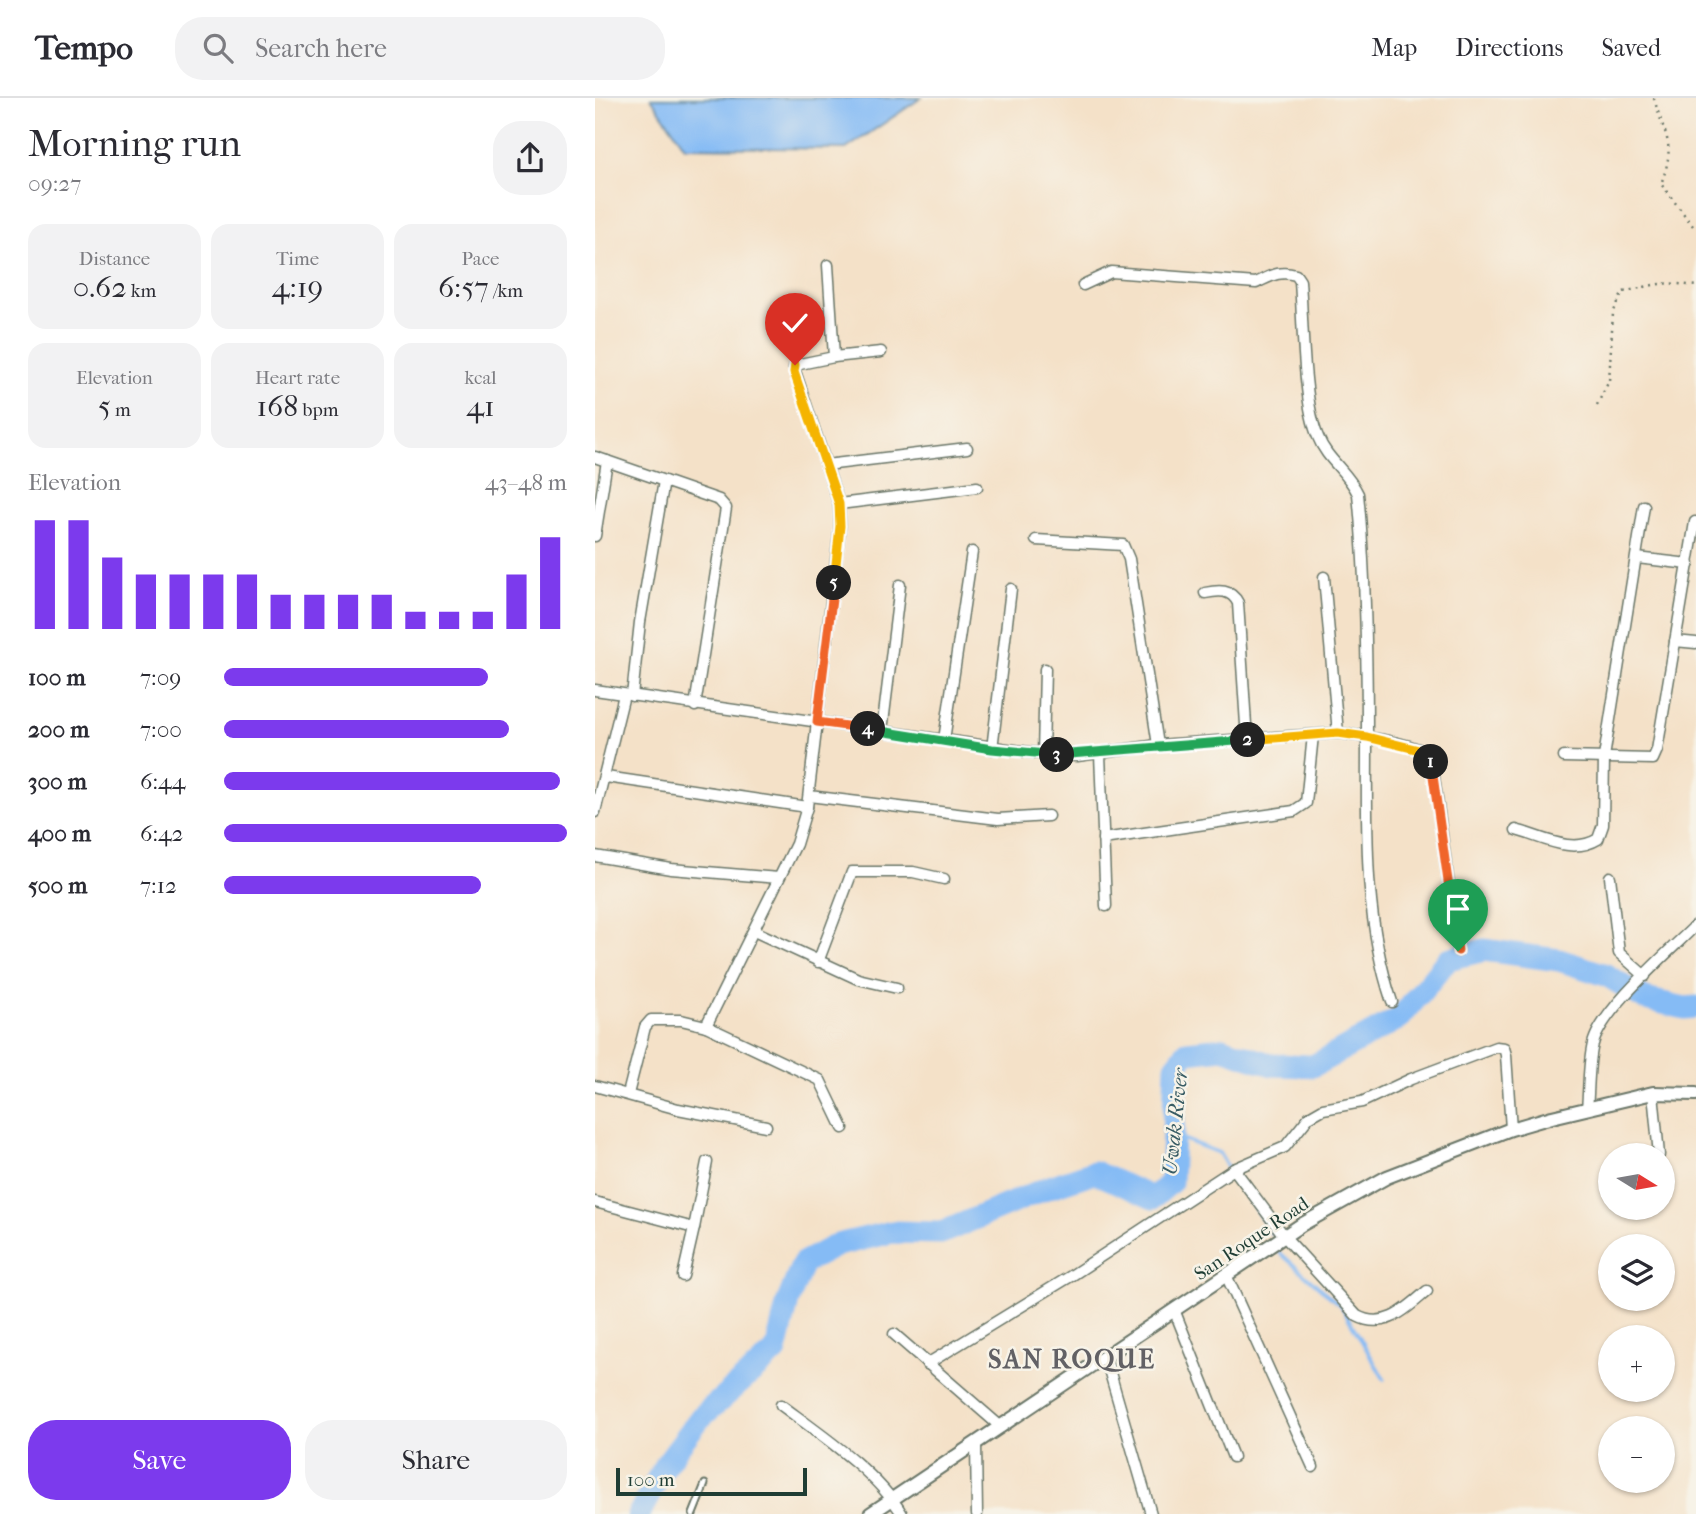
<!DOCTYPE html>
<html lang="en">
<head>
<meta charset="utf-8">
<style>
	body { margin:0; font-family:"IM FELL French Canon",serif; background:#f2f2f3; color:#2b2b33; height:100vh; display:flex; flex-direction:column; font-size:26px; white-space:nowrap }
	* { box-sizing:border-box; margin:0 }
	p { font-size:23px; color:#7c7c81 }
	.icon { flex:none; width:38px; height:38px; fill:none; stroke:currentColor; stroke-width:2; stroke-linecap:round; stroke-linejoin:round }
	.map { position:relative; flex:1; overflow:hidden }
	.sheet { display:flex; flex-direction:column; background:#fff; width:595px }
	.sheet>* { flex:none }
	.needle { width:46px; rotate:101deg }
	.tools { position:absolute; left:1003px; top:1045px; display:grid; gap:14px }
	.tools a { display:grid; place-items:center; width:77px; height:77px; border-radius:50%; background:#fff; box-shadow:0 2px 5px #0004; font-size:35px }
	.scale { position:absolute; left:21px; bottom:18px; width:191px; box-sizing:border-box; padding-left:7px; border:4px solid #1f3d34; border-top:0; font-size:19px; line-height:24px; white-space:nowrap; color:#1f3d34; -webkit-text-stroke:5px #f7f3e8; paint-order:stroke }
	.pin { position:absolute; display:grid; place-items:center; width:60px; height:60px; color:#fff; margin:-72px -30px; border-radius:50% 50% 50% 0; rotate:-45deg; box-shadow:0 0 7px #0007 }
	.pin .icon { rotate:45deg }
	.km { position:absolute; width:35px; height:35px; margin:-18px; border-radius:50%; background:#222; color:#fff; font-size:19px; line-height:35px; text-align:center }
	.round { display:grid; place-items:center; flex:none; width:74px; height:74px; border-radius:28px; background:#f2f2f3 }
	.summary { display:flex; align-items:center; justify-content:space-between; height:119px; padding:0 28px }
	h1 { font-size:38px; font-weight:600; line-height:52px }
	.metrics { display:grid; grid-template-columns:repeat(3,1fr); gap:10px; height:119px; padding:7px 28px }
	.metrics div { display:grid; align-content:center; border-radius:18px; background:#f2f2f3; text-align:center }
	.metrics b { font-size:30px; font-weight:600 }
	.metrics small { font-size:19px; font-weight:400 }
	.metrics p { font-size:19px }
	.chart { height:196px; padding:14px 28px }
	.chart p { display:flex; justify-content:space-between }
	.chart svg { width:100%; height:126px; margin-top:7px; stroke:#7c3aed; stroke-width:6 }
	.button { display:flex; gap:14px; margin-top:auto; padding:14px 28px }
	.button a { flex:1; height:80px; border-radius:28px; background:#7c3aed; color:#fff; font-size:28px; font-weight:600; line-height:80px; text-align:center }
	.button a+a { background:#f2f2f3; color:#2b2b33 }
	ul { padding:0 28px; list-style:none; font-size:23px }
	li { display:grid; grid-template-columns:112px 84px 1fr; align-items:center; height:52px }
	li i { height:18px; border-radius:9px; background:#7c3aed }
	header { display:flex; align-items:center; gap:42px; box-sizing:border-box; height:98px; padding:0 35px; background:#fff; border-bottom:2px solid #e1e1e2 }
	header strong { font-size:33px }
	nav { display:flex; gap:38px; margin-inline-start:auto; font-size:24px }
	.search { width:490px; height:63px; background:#f2f2f3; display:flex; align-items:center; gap:18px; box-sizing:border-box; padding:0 24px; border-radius:28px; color:#7c7c81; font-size:26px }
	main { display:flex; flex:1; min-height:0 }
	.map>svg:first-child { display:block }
	.water { fill:#85bbf5; stroke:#527c94; stroke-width:2 }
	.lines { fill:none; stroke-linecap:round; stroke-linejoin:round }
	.stream { stroke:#85bbf5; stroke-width:3.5 }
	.river { stroke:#85bbf5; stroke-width:23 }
	.service-casing { stroke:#6a7668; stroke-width:9 }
	.minor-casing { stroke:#6a7668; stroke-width:13 }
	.tertiary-casing { stroke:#6a7668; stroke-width:16 }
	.path { stroke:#6a7668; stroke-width:2.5; stroke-dasharray:2 5; stroke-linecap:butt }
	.service { stroke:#fff; stroke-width:5 }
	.minor { stroke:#fff; stroke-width:10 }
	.tertiary { stroke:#fff; stroke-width:12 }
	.split-1-casing { stroke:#fff; stroke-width:14 }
	.split-2-casing { stroke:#fff; stroke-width:14 }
	.split-3-casing { stroke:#fff; stroke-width:14 }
	.split-4-casing { stroke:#fff; stroke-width:14 }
	.split-5-casing { stroke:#fff; stroke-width:14 }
	.split-6-casing { stroke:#fff; stroke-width:14 }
	.split-1 { stroke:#f0652b; stroke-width:9 }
	.split-2 { stroke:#f5b400; stroke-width:9 }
	.split-3 { stroke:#22a559; stroke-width:9 }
	.split-4 { stroke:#22a559; stroke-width:9 }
	.split-5 { stroke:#f0652b; stroke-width:9 }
	.split-6 { stroke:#f5b400; stroke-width:9 }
	.labels { text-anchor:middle; stroke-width:5; stroke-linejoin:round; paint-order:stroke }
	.street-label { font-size:19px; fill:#1f3d34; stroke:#f7f3e8 }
	.water-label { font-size:21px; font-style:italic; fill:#385c64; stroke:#f7f3e8 }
	.district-label { font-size:26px; font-weight:bold; letter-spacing:2px; fill:#626165; stroke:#f7f3e8 }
</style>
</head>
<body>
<header>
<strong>Tempo</strong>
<div class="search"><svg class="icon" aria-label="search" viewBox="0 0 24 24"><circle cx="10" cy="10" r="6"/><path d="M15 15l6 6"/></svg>Search here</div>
<nav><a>Map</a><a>Directions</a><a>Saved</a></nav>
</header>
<main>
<section class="sheet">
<div class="summary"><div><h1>Morning run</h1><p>09:27</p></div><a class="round"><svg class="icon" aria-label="share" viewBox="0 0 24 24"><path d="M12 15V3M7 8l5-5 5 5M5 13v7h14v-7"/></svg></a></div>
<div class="metrics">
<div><p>Distance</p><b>0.62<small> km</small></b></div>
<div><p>Time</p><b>4:19</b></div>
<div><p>Pace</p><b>6:57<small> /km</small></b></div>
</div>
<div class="metrics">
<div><p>Elevation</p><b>5<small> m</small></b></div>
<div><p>Heart rate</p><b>168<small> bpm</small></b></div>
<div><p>kcal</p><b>41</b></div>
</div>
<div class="chart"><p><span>Elevation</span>43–48 m</p>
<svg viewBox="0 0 160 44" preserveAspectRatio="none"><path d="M5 44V6M15 44V6M25 44V19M35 44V25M45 44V25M55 44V25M65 44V25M75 44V32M85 44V32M95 44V32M105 44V32M115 44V38M125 44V38M135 44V38M145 44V25M155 44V12"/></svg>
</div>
<ul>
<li><b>100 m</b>7:09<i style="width:77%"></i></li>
<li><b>200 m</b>7:00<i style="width:83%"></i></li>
<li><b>300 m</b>6:44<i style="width:98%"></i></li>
<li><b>400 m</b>6:42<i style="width:100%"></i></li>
<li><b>500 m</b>7:12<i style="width:75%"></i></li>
</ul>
<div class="button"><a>Save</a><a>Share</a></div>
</section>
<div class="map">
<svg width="1101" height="1416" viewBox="0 0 1101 1416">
	<rect width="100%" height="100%" fill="#f7f3e8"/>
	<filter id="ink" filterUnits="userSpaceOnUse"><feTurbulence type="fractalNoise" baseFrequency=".0143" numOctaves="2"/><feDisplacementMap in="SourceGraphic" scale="14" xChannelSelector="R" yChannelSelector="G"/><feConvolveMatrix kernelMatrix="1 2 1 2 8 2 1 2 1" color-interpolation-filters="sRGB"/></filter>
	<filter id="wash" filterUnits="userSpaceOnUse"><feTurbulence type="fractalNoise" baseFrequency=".00686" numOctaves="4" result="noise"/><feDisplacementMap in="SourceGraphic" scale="28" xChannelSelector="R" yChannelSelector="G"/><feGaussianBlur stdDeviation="1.57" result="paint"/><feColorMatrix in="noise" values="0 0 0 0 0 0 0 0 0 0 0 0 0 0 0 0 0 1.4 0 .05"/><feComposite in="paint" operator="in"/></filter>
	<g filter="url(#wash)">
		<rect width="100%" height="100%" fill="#f4e1c8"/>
		<polygon class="water" points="56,0 326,0 251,51 90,49"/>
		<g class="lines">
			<g class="stream">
				<polyline points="590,1042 624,1055 634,1072"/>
				<polyline points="641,1081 676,1135"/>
				<polyline points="684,1154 747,1209 789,1281"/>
			</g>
			<polyline class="river" points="44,1416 70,1367 105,1320 181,1253 193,1203 208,1165 242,1147 297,1134 346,1135 452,1090 499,1074 558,1100 576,1084 581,968 592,954 628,950 677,967 718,968 805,920 853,861 889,852 964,862 1011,877 1050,901 1090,910 1101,909"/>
		</g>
	</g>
	<g filter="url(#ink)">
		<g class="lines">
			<g class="service-casing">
				<polyline id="service" points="98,1416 110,1386"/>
			</g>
			<g class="minor-casing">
				<g id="minor">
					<path d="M488 187 516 174 661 185C676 178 684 172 701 177L705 183C708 224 708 305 723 339 732 362 753 374 763 396 771 473 772 563 772 641 772 730 768 818 797 904"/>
					<polyline points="239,259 286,254"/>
					<polyline points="0,359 124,402 131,410 100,608"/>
					<polyline points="231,367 372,350"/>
					<polyline points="244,406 382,389"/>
					<polyline points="0,438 12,363"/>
					<polyline points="441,442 528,447 534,461 563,647"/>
					<polyline points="1042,460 1094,466"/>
					<polyline points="729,479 743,635"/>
					<path d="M610 495C624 492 636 491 643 505L652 642"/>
					<polyline points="1080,543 1101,545"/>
					<path d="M0 592 448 656 482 658 563 647 743 635C761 637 816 645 829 654 837 660 837 671 839 679L863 853"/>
					<polyline points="37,598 45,524 69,383"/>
					<polyline points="287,633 305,487"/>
					<polyline points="349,642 377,454"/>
					<polyline points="397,651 416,491"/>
					<polyline points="448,656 450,571"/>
					<polyline points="505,656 511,808"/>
					<polyline points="969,659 1058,661 1062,652 1100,424"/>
					<polyline points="11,679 212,709"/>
					<polyline points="214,698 403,721 453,718"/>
					<polyline points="0,714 29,597"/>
					<path d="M921 732C947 739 977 757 1003 741L1008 727 1009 659 1049 408"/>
					<polyline points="508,741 699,713 711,705 718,637"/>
					<polyline points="0,758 76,771 184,780"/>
					<polyline points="1015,779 1024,855 1050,878"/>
					<polyline points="159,833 263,881 302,890"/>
					<polyline points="223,864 257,774 318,774 349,781"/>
					<polyline points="111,928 225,982 248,1030"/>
					<polyline points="0,988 83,1011 171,1028"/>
					<polyline points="1058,995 1064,1057"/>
					<polyline points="33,996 50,929 56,922 86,922 111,928 201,746 212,709 245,428 244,406 199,270 200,267 239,259 233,167"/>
					<path d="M992 1011C994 990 993 966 998 946 1006 912 1075 853 1101 827"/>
					<path d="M639 1071 690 1139 762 1218C790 1233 812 1210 832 1193"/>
					<polyline points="0,1104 99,1130 112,1064"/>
					<polyline points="88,1178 99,1130"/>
					<polyline points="632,1179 718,1369"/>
					<polyline points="580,1214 638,1359"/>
					<polyline points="299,1236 406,1329"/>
					<polyline points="511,1261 556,1416"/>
					<polyline points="332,1266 476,1178 639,1071 690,1049 714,1019 728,1011 767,1004 816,981 901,949 909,950 911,957 916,1031"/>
					<path d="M186 1307C225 1336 282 1374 307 1416"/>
					<polyline points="381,1346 382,1416"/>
				</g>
			</g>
			<g class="tertiary-casing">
				<polyline id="tertiary" points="275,1416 706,1127 792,1079 916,1031 957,1019 1058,995 1101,996"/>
			</g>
			<g class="path">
				<path d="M1059 0C1069 39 1082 43 1066 86L1101 132"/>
				<path d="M1002 307 1014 283 1018 215 1028 194C1064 186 1063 183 1101 188"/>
			</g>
			<use href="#service" class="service"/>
			<use href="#minor" class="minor"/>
			<use href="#tertiary" class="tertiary"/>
		</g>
	</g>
	<g class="lines" filter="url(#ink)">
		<g class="split-1-casing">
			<polyline id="split-1" points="836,664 863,853"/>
		</g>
		<g class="split-2-casing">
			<polyline id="split-2" points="653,642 743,635 772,639 828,653 836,664"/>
		</g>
		<g class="split-3-casing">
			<polyline id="split-3" points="462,657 653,642"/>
		</g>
		<g class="split-4-casing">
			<polyline id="split-4" points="273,631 397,651 462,657"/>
		</g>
		<g class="split-5-casing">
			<polyline id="split-5" points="239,485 222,624 273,631"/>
		</g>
		<g class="split-6-casing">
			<polyline id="split-6" points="200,267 199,274 244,406 245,428 239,485"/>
		</g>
		<use href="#split-1" class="split-1"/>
		<use href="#split-2" class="split-2"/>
		<use href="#split-3" class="split-3"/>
		<use href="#split-4" class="split-4"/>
		<use href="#split-5" class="split-5"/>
		<use href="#split-6" class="split-6"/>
	</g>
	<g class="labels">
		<g class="street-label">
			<text transform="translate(656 1140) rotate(-34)" y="7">San Roque Road</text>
		</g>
		<g class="water-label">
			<text transform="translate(580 1024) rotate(-84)" y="7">Uwak River</text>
		</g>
		<g class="district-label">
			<text x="477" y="1270">SAN ROQUE</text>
		</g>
	</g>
</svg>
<div class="tools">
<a><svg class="needle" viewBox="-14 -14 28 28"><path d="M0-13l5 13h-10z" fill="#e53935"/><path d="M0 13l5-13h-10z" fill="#7c7c81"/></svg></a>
<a><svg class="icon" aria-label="layers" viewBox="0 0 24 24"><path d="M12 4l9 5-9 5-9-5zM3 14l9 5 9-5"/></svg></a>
<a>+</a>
<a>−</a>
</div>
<div class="scale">100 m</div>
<div class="pin" style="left:863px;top:853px;background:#1e9e55"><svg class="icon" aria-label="arrive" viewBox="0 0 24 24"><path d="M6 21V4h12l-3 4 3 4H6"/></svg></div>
<div class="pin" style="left:200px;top:267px;background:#d93025"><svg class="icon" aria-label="check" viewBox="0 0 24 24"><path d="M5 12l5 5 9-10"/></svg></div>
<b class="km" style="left:836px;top:664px">1</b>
<b class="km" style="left:653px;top:642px">2</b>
<b class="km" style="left:462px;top:657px">3</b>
<b class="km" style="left:273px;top:631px">4</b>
<b class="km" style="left:239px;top:485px">5</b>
</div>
</main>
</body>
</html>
